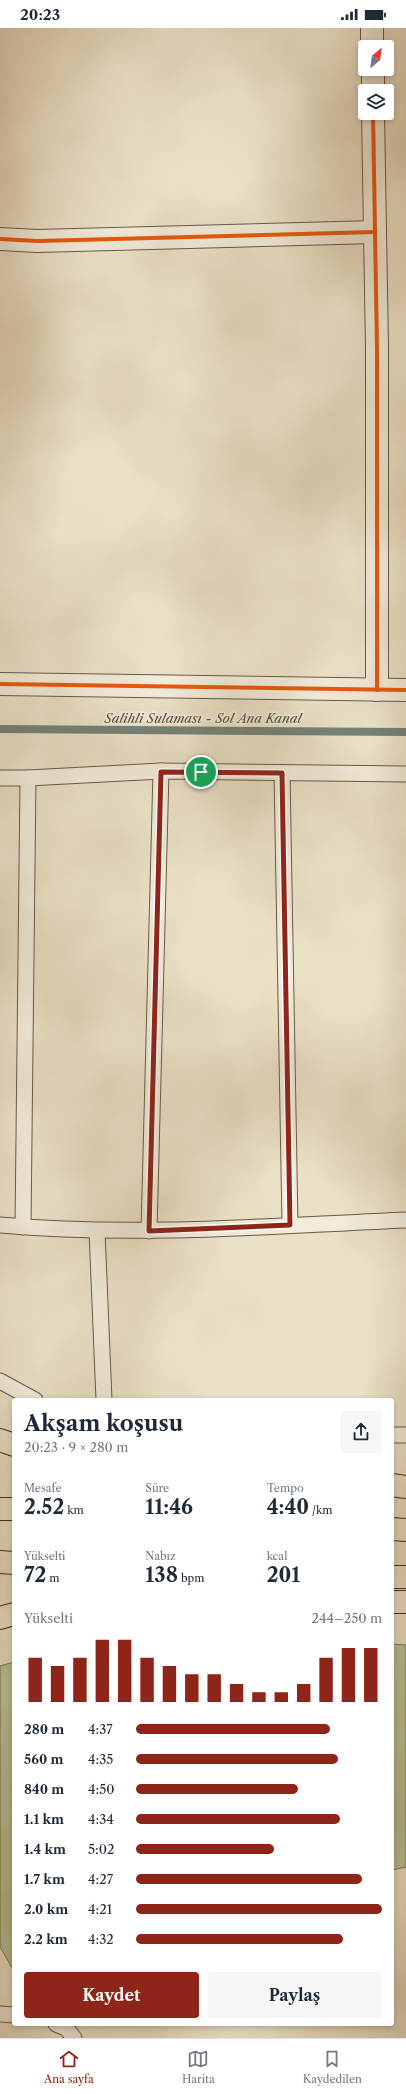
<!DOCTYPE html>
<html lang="tr">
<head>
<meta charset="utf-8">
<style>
	body { margin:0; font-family:"Libre Caslon Text",serif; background:#f6f6f7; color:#1f2937; height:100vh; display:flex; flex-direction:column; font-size:15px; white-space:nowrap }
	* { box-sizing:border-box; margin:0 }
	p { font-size:13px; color:#747a83 }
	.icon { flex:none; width:22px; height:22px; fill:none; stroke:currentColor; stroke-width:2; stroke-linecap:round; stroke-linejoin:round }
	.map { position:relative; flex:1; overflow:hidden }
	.panel { position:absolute; left:12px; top:1370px; width:382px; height:628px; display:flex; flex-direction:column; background:#fff; border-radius:4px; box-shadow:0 2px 6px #0003 }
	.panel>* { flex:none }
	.needle { width:26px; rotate:29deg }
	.controls { position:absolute; left:358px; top:12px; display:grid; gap:8px }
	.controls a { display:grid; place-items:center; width:36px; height:36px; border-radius:4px; background:#fff; box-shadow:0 2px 6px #0003; font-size:20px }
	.pin { position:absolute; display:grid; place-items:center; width:34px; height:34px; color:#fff; margin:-17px; border:2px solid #fff; border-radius:50%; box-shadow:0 1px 4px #0007 }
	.round { display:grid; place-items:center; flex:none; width:42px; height:42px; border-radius:4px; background:#f6f6f7 }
	.overview { display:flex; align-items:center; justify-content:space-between; height:68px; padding:0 12px }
	h1 { font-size:22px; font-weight:800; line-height:30px }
	.figures { display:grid; grid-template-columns:repeat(3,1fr); gap:6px; height:68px; padding:4px 12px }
	.figures div { display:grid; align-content:center }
	.figures b { font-size:20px; font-weight:800 }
	.figures small { font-size:11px; font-weight:400 }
	.figures p { font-size:11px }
	.chart { height:112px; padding:8px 12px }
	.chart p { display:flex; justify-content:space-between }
	.chart svg { width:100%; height:72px; margin-top:4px; stroke:#8f2418; stroke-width:6 }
	.primary-button { display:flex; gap:8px; margin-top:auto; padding:8px 12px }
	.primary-button a { flex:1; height:46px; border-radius:4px; background:#8f2418; color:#fff; font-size:16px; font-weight:800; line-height:46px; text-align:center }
	.primary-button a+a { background:#f6f6f7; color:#1f2937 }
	ul { padding:0 12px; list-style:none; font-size:13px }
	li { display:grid; grid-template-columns:64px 48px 1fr; align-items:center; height:30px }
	li i { height:10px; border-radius:5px; background:#8f2418 }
	.status { display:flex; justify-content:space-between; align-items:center; height:28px; padding:0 20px; background:#fff; direction:ltr }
	.status svg { height:11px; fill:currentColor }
	.tabs { display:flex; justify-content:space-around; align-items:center; height:56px; border-top:1px solid #e0e1e3; background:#fff; font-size:11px; color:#747a83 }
	.tabs a { display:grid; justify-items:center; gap:2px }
	.tabs .selected { color:#8f2418 }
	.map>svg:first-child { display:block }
	.green { fill:#b7c294; stroke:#797858 }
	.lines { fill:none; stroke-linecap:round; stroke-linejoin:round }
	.stream { stroke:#738379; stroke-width:8 }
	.lane-casing { stroke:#675a46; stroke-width:17 }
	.street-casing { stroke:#675a46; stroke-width:24 }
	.highway-casing { stroke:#3b2d1b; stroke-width:24 }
	.lane { stroke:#f1ebda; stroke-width:15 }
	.street { stroke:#f1ebda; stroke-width:22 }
	.highway { stroke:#eae0c6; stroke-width:22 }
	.cycleway-casing { stroke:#f1ebda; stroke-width:6 }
	.cycleway { stroke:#e8590c; stroke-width:4 }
	.route-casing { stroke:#fff; stroke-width:8 }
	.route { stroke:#8f2418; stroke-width:5 }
	.labels { text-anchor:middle; stroke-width:3.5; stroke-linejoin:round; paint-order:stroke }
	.water-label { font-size:13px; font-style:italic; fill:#525142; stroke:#f1ebda }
</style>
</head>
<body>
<div class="status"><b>20:23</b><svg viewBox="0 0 49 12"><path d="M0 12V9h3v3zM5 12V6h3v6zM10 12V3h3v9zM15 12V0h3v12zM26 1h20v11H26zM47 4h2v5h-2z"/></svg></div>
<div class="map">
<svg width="406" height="2010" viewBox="0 0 406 2010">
	<rect width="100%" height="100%" fill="#eae0c6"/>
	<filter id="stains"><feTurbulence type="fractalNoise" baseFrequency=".005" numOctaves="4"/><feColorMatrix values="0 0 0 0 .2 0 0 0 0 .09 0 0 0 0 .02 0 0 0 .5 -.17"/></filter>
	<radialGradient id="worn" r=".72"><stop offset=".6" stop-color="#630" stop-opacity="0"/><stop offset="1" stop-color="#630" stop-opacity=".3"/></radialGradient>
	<g class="green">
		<polygon points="392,1616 406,1617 406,1839 392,1842"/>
		<polygon points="14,1634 14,1943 0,1919 0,1638"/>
	</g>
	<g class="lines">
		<polyline class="stream" points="0,701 406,704"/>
		<g class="lane-casing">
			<g id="lane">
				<polyline points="282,745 290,1197"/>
				<polyline points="0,750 28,750 161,743 406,746"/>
				<path d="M0 1197C135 1209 271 1198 406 1192"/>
				<polyline points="23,1199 28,750"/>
				<polyline points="97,1203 104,1372"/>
				<polyline points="149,1203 161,743"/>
				<polyline points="0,1353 35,1372"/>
				<polyline points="392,1407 406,1407"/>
				<polyline points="0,1986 14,1987"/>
				<polyline points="56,1996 66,2000 74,2010"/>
			</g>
		</g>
		<g class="street-casing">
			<g id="street">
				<polyline points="372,0 372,19"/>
				<polyline points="373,41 373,63"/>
				<polyline points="373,85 377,320 377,662"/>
				<polyline points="0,211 37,213 375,204"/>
				<polyline points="0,656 406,662"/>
			</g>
		</g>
		<g class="highway-casing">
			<g id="highway">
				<polyline points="0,1412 14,1417"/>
				<polyline points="392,1457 406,1459"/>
				<polyline points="0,1481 14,1481"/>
				<polyline points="392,1501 406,1502"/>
				<polyline points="0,1534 14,1535"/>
				<polyline points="392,1549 406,1549"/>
				<polyline points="392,1574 406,1574"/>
				<polyline points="0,1590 14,1586"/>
			</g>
		</g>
		<use href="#lane" class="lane"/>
		<use href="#street" class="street"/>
		<use href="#highway" class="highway"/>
		<g class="cycleway-casing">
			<g id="cycleway">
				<polyline points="373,85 377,320 377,662"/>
				<polyline points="0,211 37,213 375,204"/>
				<polyline points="0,656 406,662"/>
			</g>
		</g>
		<use href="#cycleway" class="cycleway"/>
	</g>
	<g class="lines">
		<g class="route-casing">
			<polygon id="route" points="161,744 282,745 290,1197 149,1203"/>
		</g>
		<use href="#route" class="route"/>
	</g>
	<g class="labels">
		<g class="water-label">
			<text x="203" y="695">Salihli Sulaması - Sol Ana Kanal</text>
		</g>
	</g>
	<rect width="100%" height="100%" filter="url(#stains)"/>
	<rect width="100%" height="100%" fill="url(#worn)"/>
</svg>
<div class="controls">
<a><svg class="needle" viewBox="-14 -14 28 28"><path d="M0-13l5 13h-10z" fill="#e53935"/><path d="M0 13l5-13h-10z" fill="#747a83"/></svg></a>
<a><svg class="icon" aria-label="layers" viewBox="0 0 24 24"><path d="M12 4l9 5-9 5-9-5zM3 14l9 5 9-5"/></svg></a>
</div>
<div class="pin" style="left:201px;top:744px;background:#1e9e55"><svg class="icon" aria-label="arrive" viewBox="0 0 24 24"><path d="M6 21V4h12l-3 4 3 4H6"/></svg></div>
<section class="panel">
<div class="overview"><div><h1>Akşam koşusu</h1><p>20:23 · 9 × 280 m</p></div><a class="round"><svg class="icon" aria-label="share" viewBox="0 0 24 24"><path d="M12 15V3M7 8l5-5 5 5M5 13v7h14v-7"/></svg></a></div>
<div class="figures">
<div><p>Mesafe</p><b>2.52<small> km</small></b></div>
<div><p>Süre</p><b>11:46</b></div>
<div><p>Tempo</p><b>4:40<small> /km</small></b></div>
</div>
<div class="figures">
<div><p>Yükselti</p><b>72<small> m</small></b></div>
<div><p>Nabız</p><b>138<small> bpm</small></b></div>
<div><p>kcal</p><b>201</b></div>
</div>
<div class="chart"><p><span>Yükselti</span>244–250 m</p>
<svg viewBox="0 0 160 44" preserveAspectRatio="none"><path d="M5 44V17M15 44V22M25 44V17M35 44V6M45 44V6M55 44V17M65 44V22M75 44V27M85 44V27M95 44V33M105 44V38M115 44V38M125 44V33M135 44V17M145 44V11M155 44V11"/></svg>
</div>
<ul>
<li><b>280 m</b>4:37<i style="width:79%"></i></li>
<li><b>560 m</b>4:35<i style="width:82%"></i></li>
<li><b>840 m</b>4:50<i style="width:66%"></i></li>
<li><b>1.1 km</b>4:34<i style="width:83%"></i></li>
<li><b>1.4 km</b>5:02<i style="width:56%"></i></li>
<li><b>1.7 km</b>4:27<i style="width:92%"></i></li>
<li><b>2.0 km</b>4:21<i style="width:100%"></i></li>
<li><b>2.2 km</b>4:32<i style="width:84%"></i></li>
</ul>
<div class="primary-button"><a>Kaydet</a><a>Paylaş</a></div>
</section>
</div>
<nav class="tabs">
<a class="selected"><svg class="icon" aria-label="home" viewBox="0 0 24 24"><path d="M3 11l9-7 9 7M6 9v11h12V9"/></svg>Ana sayfa</a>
<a><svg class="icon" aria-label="map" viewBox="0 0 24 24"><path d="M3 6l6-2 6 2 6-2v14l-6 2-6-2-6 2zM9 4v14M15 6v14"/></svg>Harita</a>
<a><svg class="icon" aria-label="saved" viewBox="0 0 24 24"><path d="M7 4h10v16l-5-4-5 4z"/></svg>Kaydedilen</a>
</nav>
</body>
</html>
